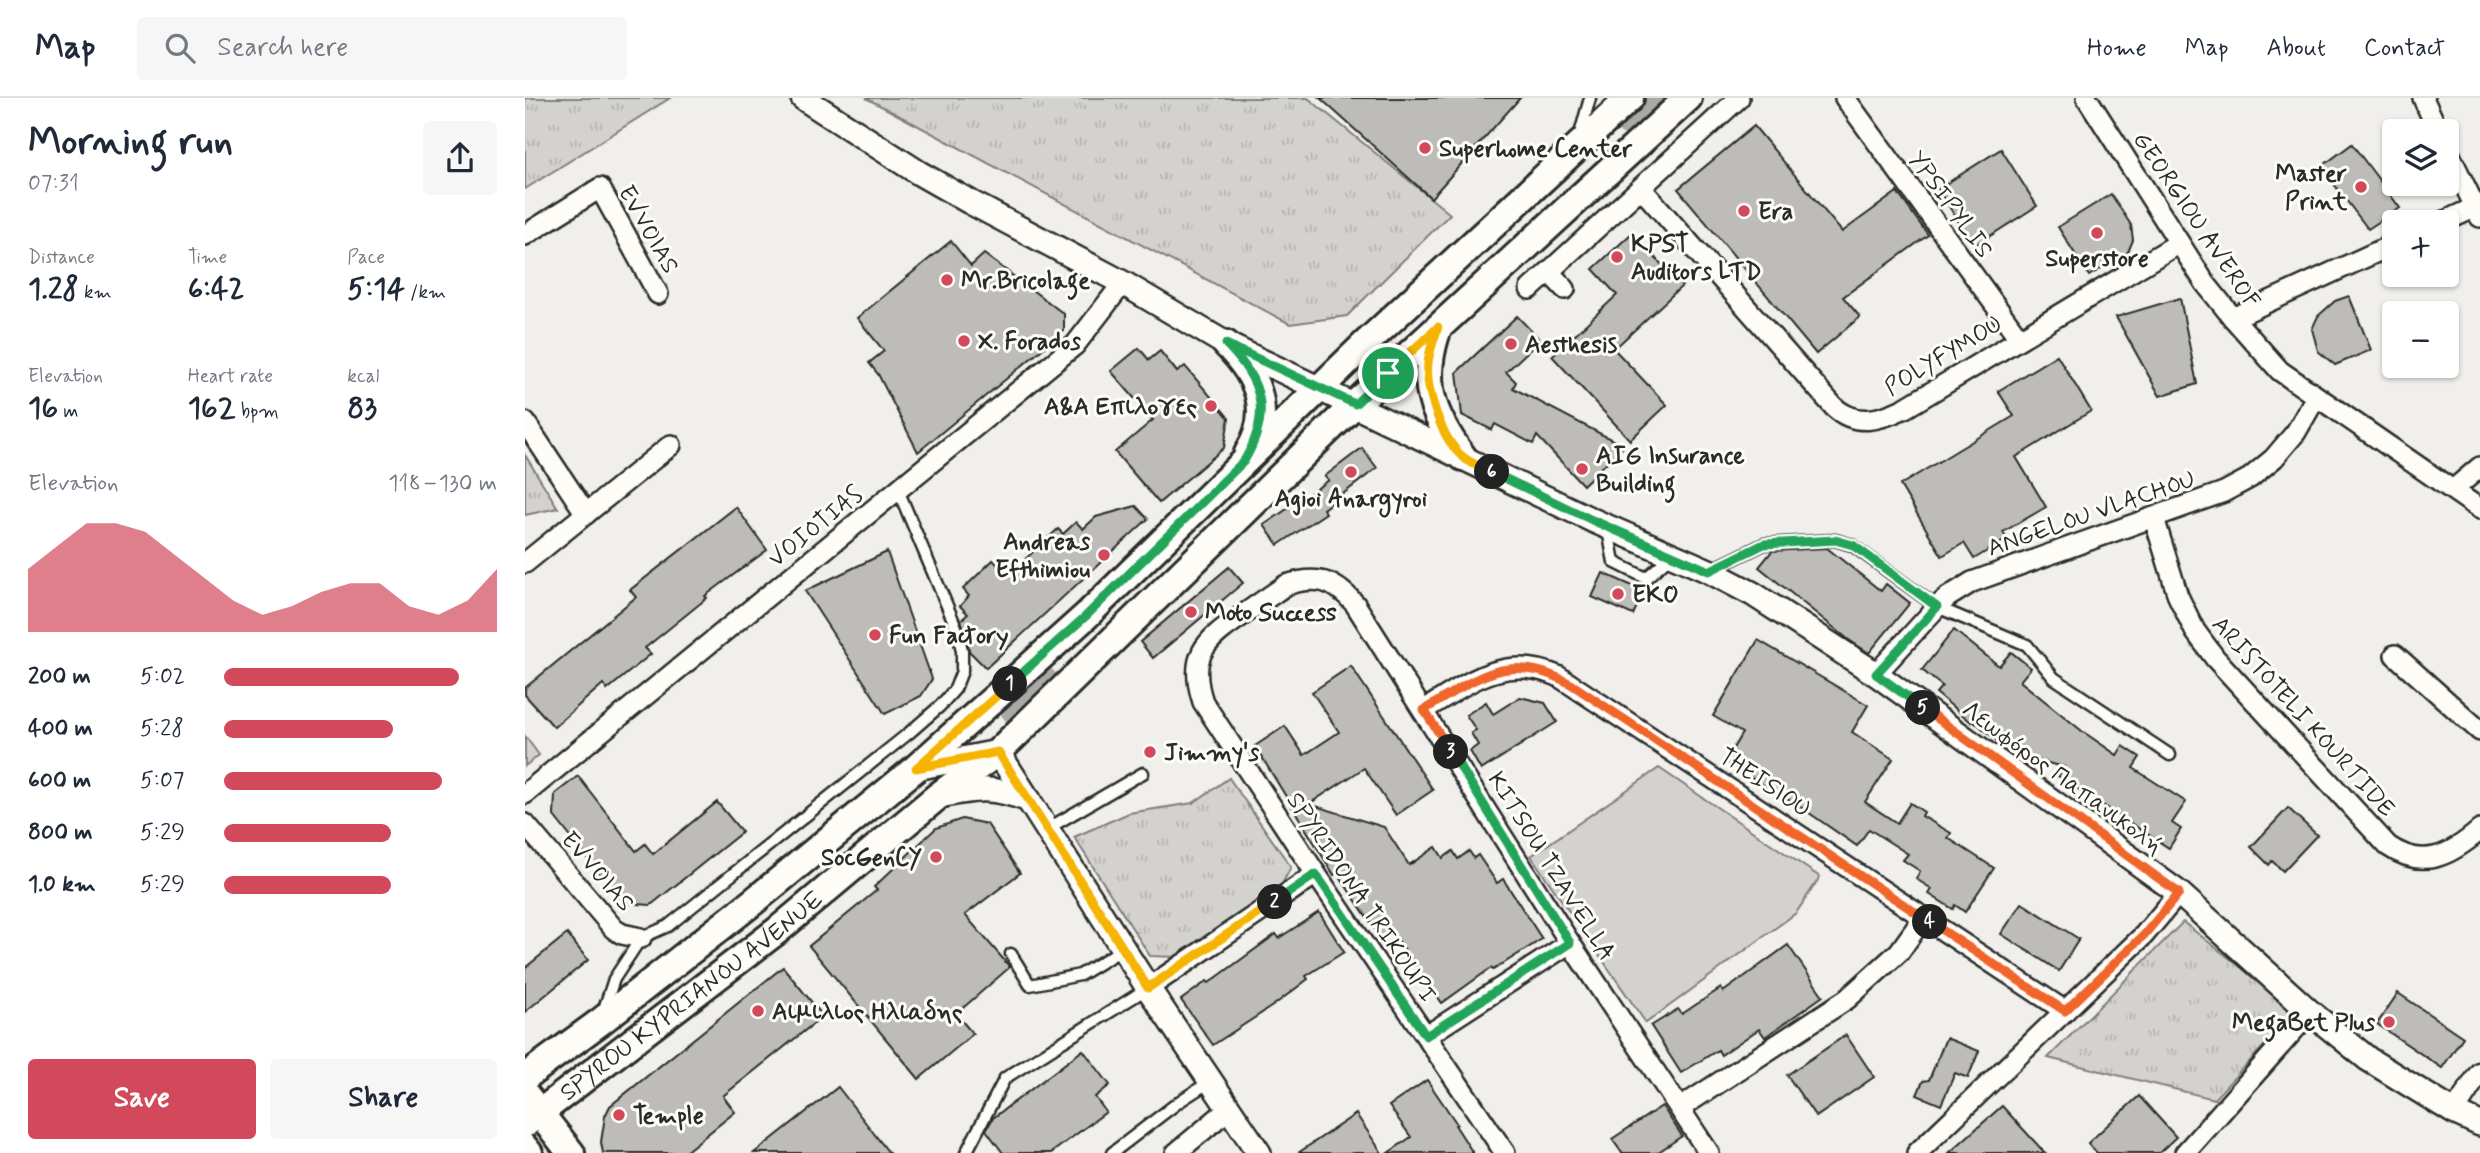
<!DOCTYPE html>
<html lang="en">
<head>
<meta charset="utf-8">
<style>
	body { margin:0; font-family:Mynerve,sans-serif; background:#f6f6f7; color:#1f2937; height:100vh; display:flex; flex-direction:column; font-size:26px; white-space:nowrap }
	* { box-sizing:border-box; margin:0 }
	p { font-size:23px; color:#747a83 }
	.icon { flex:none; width:38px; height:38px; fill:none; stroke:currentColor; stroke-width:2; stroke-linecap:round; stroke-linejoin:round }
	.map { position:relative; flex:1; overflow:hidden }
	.sheet { display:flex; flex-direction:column; background:#fff; width:525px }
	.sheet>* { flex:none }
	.fabs { position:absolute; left:1857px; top:21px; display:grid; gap:14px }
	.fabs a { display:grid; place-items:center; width:77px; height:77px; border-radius:7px; background:#fff; box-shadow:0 2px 5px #0004; font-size:35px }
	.pin { position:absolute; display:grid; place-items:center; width:60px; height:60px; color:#fff; margin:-30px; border:4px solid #fff; border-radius:50%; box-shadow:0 2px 7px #0007 }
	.km { position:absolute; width:35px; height:35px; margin:-18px; border-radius:50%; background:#222; color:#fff; font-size:19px; line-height:35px; text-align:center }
	.round { display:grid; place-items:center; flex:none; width:74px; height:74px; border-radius:7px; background:#f6f6f7 }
	.summary { display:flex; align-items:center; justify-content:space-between; height:119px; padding:0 28px }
	h1 { font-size:38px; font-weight:800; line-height:52px }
	.stats { display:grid; grid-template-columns:repeat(3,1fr); gap:10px; height:119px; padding:7px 28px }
	.stats div { display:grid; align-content:center }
	.stats b { font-size:30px; font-weight:800 }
	.stats small { font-size:19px; font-weight:400 }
	.stats p { font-size:19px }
	.chart { height:196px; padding:14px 28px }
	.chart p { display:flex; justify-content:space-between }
	.chart svg { width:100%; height:126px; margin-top:7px; fill:#d1495b; opacity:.7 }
	.action { display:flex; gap:14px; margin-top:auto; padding:14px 28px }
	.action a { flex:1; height:80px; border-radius:7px; background:#d1495b; color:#fff; font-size:28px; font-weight:800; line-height:80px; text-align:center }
	.action a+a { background:#f6f6f7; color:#1f2937 }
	ul { padding:0 28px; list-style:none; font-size:23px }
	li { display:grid; grid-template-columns:112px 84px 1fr; align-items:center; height:52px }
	li i { height:18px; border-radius:9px; background:#d1495b }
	header { display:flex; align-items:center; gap:42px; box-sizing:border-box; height:98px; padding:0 35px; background:#fff; border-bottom:2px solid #e0e1e3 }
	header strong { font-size:33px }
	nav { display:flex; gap:38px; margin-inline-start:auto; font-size:24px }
	.search { width:490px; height:63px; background:#f6f6f7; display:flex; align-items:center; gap:18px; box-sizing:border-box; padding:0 24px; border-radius:7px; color:#747a83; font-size:26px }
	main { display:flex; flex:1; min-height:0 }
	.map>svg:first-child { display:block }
	.grass { fill:url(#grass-tufts); stroke:#7f7e7d; stroke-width:2 }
	.park { fill:#d3d2cf; stroke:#7f7e7d; stroke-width:2 }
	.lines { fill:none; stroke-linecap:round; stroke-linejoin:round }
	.river { stroke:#aaa9a7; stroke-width:38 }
	.building { fill:#bdbcb8; stroke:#2b2b2b; stroke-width:2 }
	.service-casing { stroke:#2b2b2b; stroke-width:15 }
	.minor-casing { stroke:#2b2b2b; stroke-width:24 }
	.tertiary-casing { stroke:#2b2b2b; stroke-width:28 }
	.secondary-casing { stroke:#2b2b2b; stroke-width:32 }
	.service { stroke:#fdfcf7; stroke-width:10 }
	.minor { stroke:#fdfcf7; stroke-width:19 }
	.tertiary { stroke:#fdfcf7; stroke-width:23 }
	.secondary { stroke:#fdfcf7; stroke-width:26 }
	.split-1-casing { stroke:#fff; stroke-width:14 }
	.split-2-casing { stroke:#fff; stroke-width:14 }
	.split-3-casing { stroke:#fff; stroke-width:14 }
	.split-4-casing { stroke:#fff; stroke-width:14 }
	.split-5-casing { stroke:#fff; stroke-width:14 }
	.split-6-casing { stroke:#fff; stroke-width:14 }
	.split-7-casing { stroke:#fff; stroke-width:14 }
	.split-1 { stroke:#22a559; stroke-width:9 }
	.split-2 { stroke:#f5b400; stroke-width:9 }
	.split-3 { stroke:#22a559; stroke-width:9 }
	.split-4 { stroke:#f0652b; stroke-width:9 }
	.split-5 { stroke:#f0652b; stroke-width:9 }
	.split-6 { stroke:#22a559; stroke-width:9 }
	.split-7 { stroke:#f5b400; stroke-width:9 }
	.poi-dot { fill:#d1495b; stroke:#fdfcf7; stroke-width:2.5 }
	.labels { text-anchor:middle; stroke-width:6; stroke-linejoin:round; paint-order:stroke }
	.poi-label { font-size:24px; font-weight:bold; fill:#2b2b2b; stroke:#fdfcf7; text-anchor:start }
	.street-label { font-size:24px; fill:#2b2b2b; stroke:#fdfcf7 }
</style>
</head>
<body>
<header>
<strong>Map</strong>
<div class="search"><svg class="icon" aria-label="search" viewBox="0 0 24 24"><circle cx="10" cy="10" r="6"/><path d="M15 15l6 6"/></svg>Search here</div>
<nav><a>Home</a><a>Map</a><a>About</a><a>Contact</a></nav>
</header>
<main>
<section class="sheet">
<div class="summary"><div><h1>Morning run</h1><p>07:31</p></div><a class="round"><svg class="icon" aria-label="share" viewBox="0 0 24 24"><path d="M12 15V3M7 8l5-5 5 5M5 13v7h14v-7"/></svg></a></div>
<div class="stats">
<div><p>Distance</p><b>1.28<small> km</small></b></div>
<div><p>Time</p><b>6:42</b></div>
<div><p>Pace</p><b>5:14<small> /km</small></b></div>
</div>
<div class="stats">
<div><p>Elevation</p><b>16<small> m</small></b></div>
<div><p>Heart rate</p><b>162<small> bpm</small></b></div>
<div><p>kcal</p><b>83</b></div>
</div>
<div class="chart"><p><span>Elevation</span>118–130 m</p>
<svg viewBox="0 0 160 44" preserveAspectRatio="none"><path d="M0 44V22L10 14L20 6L30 6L40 9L50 17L60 25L70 33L80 38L90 35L100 30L110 27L120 27L130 35L140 38L150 33L160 22V44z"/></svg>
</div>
<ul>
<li><b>200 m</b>5:02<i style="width:86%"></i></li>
<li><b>400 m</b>5:28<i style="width:62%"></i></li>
<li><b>600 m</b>5:07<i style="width:80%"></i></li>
<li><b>800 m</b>5:29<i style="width:61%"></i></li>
<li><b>1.0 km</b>5:29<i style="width:61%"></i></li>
</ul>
<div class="action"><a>Save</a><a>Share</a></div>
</section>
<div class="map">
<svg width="1955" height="1055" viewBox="0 0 1955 1055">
	<defs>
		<pattern id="grass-tufts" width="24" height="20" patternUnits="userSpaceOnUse" patternTransform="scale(1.75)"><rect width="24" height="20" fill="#d3d2cf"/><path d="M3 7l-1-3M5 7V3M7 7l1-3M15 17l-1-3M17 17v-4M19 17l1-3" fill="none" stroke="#b5b4b2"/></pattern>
	</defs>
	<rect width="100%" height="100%" fill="#f0efeb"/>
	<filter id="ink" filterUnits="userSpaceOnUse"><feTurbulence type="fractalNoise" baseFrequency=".0143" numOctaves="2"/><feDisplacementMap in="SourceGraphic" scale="14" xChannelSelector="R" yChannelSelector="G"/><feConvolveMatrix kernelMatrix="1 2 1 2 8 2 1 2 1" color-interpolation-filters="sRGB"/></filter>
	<g filter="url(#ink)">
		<g class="grass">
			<polygon points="0,0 145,0 0,91"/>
			<polygon points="341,0 783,0 925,116 822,218 765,226"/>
			<polygon points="0,357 33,410 0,417"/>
			<polygon points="704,680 766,769 755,790 653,859 625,858 549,739 604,715 668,705"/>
			<polygon points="1658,824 1772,913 1689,1001 1523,960"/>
		</g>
		<g class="park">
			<polygon points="0,638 14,657 0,668"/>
			<polygon points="1134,670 1295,779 1271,815 1121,925 1006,758"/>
		</g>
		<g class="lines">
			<g class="river">
				<polyline points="1106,19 1127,0"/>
				<polyline points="493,608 515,586"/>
			</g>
		</g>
		<g class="building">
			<polygon points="795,0 995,0 906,100"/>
			<polygon points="1229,28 1317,134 1372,94 1403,137 1318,199 1335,219 1291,256 1153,91"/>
			<polygon points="1827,46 1875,110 1843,131 1796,69"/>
			<polygon points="1476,51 1512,108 1449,148 1413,91"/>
			<polygon points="1586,96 1606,127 1608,142 1603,154 1564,178 1533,129"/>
			<polygon points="1107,135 1157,188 1089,251 1142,307 1105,342 1027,258 1092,197 1068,171"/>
			<polygon points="426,143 446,168 459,156 539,216 539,233 393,354 353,276 344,265 359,253 332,220"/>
			<polygon points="1824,198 1846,252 1810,267 1793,253 1787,231 1793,218 1810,203"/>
			<polygon points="1655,200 1672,286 1635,298 1591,219"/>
			<polygon points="992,218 1015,242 981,274 991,284 988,290 1099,348 1058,387 1012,338 1008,346 970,326 967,332 937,317 932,274"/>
			<polygon points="614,250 624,262 635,253 652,274 660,268 704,320 699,350 634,405 590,354 628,322 586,273"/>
			<polygon points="1532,257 1566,313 1491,359 1521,409 1478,434 1482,441 1449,461 1439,445 1417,458 1375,387 1489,318 1473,293"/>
			<polygon points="837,350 852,370 798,411 801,415 753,447 739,427 804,382 800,378"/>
			<polygon points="611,408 623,421 461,570 444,553 443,546 449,540 438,528 436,522 443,516 435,508 444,498 438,491 468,462 483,477 533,431 538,436 551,424 558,431 571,419"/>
			<polygon points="211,409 242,452 180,498 182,500 120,550 126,556 82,592 78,586 29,629 0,597 0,590 111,499 105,492"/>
			<polygon points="1302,450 1356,493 1361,486 1385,505 1344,555 1324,542 1234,469 1247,453"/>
			<polygon points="362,454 407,581 396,598 360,616 280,493"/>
			<polygon points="704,469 718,485 628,560 615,544"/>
			<polygon points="1078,475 1119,493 1108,517 1067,499"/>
			<polygon points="1429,532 1474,568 1486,554 1506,570 1495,583 1557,633 1592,657 1598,648 1615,659 1608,670 1661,704 1647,725 1656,731 1644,750 1533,678 1539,669 1494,658 1482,648 1480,650 1448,622 1446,624 1411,595 1417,588 1397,572"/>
			<polygon points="1233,542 1343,607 1327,634 1368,661 1340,704 1372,725 1385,705 1399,714 1397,718 1426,735 1423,740 1469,770 1440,814 1430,807 1428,811 1404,796 1407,791 1391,781 1395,773 1378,762 1383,756 1344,731 1332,748 1277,710 1200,664 1217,635 1188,618"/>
			<polygon points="826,568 908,692 871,717 839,670 784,706 859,729 884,767 911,749 918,760 928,753 933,761 944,753 949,760 953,757 972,785 978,781 1017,841 968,872 966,870 917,905 867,834 857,841 812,775 809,777 730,648 760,628 779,657 814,634 787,594"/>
			<polygon points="995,599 1020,605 1032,624 956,672 945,653 953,647 946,635 951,632 941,617 961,604 968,616"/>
			<polygon points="53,678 111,753 120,746 128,756 192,704 217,734 126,807 98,805 29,718 30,696"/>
			<polygon points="1763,710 1792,737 1758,773 1747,763 1744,767 1726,749"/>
			<polygon points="437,721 462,726 495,775 440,817 485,869 431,916 448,936 394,981 284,848 352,792 349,789 411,730"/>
			<polygon points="1497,805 1554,841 1534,873 1476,836"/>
			<polygon points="794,814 819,854 781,878 783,881 749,907 688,947 656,902 682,883 684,885 751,836 754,840"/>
			<polygon points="42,836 63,862 0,914 0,870"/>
			<polygon points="1263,847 1298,898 1240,939 1234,931 1196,957 1193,952 1156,975 1126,928 1153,911 1157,916 1196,890 1198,894"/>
			<polygon points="258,869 298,918 198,998 210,1014 159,1055 78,1055 76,1044 80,1018 85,1008"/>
			<polygon points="1873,895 1938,939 1917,970 1852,926"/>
			<polygon points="1321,937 1349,979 1291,1019 1262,977"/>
			<polygon points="1421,940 1454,953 1443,980 1430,975 1416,1007 1392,997 1398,983 1404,982"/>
			<polygon points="558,952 585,987 570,999 581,1014 526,1055 478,1055 461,1032 468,1020"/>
			<polygon points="902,982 932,1026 930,1027 948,1055 863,1055 886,1039 864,1008"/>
			<polygon points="313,989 364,1055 229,1055"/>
			<polygon points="1614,998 1651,1039 1634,1055 1572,1055 1563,1045"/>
			<polygon points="1137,1008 1157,1038 1132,1055 1097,1055 1087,1041"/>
			<polygon points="1477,1008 1520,1055 1424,1055"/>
			<polygon points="831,1016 857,1055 773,1055"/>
		</g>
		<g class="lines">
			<g class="service-casing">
				<g id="service">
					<polyline points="1055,36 1065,0"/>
					<polyline points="1083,432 1089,464 1121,480 1147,457"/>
					<polyline points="1184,473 1239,446 1310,442 1327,447 1412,509 1502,547 1529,580 1645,657"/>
					<polyline points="522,731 618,675"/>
					<polyline points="486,856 505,887 555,877 598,851"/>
					<polyline points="78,914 89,881 116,840 143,828 384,635 415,608 430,591 437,573 437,552 431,529 373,392"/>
					<polyline points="441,1055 480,980 623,890"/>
					<polyline points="587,1055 655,1003 686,983"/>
				</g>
			</g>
			<g class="minor-casing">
				<g id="minor">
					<polyline points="1320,0 1494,240"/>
					<polyline points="1562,0 1680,185 1708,220 1755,273 1955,411"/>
					<polyline points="1898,0 1913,33"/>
					<polyline points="1922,51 1955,119"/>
					<path d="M1116 90 1309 309C1331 329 1355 322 1380 310L1654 145"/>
					<polyline points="1918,124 1955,107"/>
					<polyline points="0,137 75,90 133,196"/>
					<polyline points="1024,174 1040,191"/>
					<polyline points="1005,191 1214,0"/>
					<polyline points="1708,220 1869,146"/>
					<polyline points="0,324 61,416"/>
					<polyline points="1929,391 1955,369"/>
					<path d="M1629 420 1653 498 1670 533 1690 560 1863 748C1898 772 1925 758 1955 732"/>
					<polyline points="0,465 146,347"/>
					<polyline points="1870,557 1955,633"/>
					<polyline points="1351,576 1412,509 1423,499 1447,484 1699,394 1725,380 1749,360 1771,334 1791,299"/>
					<path d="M899 612C943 585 979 555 1033 578L1540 913"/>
					<polyline points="0,696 550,247 598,185"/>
					<polyline points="0,726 89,831 97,836 116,840"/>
					<polyline points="623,890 791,776"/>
					<polyline points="901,938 1045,845"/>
					<polyline points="1155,1010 1322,901 1374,854 1399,819"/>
					<polyline points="1929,1014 1955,974"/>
					<polyline points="651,1055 705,1010"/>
					<path d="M980 1055 791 776 678 604C663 559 679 543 715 519 730 508 745 498 761 487 792 477 809 482 830 506L1045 845 1184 1055"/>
					<polyline points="1392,1055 1619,837 1654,795"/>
					<polyline points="1660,1055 1785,914"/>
				</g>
			</g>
			<g class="tertiary-casing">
				<g id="tertiary">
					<polyline points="278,0 394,75 445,104 598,185 701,246 1067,422 1184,473 1228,496 1351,576 1654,795 1785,914 1843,961 1929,1014 1955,1026"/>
					<polyline points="391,670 473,654 623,890 734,1055"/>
					<path d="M415 698C453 690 467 688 504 702"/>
				</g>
			</g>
			<g class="secondary-casing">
				<g id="secondary">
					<path d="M913 230C894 283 906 316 938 359"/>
					<path d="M701 246C733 278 749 313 723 355"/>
					<polyline points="0,979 75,924 229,803 391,670 473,597 561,518 839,247 1105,0"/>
					<polyline points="0,996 46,1055"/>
					<path id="s1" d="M0 1026 253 832 413 698 473 654 830 306 1163 0"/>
					<polyline points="0,1050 4,1055"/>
				</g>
			</g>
			<use href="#service" class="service"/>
			<use href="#minor" class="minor"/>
			<use href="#tertiary" class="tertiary"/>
			<use href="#secondary" class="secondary"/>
		</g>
	</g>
	<g class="lines" filter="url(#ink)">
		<g class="split-1-casing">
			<path id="split-1" d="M485 586 561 518 719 363C747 316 738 283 701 246L830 306 863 275"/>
		</g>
		<g class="split-2-casing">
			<polyline id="split-2" points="485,586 391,670 473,654 623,890 750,804"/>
		</g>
		<g class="split-3-casing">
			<polyline id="split-3" points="750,804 791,776 901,938 1045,845 926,654"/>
		</g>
		<g class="split-4-casing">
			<path id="split-4" d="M926 654 899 612C954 579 983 552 1046 586L1405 824"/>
		</g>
		<g class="split-5-casing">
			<polyline id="split-5" points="1398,610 1654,795 1619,837 1540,913 1405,824"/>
		</g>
		<g class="split-6-casing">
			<polyline id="split-6" points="967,374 1067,422 1184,473 1239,446 1310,442 1328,447 1412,509 1351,576 1398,610"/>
		</g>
		<g class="split-7-casing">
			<path id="split-7" d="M863 275 913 229C909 241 904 253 903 265 900 292 917 342 938 359 946 366 958 370 967 374"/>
		</g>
		<use href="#split-1" class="split-1"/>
		<use href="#split-2" class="split-2"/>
		<use href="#split-3" class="split-3"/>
		<use href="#split-4" class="split-4"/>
		<use href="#split-5" class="split-5"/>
		<use href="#split-6" class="split-6"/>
		<use href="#split-7" class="split-7"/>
	</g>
	<g class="poi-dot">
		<circle cx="900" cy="50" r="7"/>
		<circle cx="1836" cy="89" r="7"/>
		<circle cx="1219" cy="113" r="7"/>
		<circle cx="1572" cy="135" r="7"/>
		<circle cx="1092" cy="159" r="7"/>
		<circle cx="422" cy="182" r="7"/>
		<circle cx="439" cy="243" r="7"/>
		<circle cx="986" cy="246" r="7"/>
		<circle cx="686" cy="308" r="7"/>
		<circle cx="1057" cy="371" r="7"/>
		<circle cx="826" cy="374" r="7"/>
		<circle cx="579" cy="457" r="7"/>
		<circle cx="1093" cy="496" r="7"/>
		<circle cx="666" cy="514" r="7"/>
		<circle cx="350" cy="537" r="7"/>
		<circle cx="625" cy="654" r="7"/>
		<circle cx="411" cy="759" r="7"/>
		<circle cx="233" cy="913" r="7"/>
		<circle cx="1864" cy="924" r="7"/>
		<circle cx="94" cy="1017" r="7"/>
	</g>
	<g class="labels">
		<g class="poi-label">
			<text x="914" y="58">Superhome Center</text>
			<text x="1822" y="83" text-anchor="end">Master<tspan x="1822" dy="28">Print</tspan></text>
			<text x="1233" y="121">Era</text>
			<text x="1106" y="153">KPST<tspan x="1106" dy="28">Auditors LTD</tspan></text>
			<text x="1572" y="168" text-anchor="middle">Superstore</text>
			<text x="436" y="190">Mr.Bricolage</text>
			<text x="453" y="251">X. Forados</text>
			<text x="1000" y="254">Aesthesis</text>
			<text x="672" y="316" text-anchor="end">Α&amp;Α Επιλογες</text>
			<text x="1071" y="365">AIG Insurance<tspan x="1071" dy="28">Building</tspan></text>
			<text x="826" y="408" text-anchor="middle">Agioi Anargyroi</text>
			<text x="565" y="451" text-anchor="end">Andreas<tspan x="565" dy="28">Efthimiou</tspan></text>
			<text x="1107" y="504">EKO</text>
			<text x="680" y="522">Moto Success</text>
			<text x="364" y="545">Fun Factory</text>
			<text x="639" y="662">Jimmy's</text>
			<text x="397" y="767" text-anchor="end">SocGenCY</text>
			<text x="247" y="921">Αιμιλιος Ηλιαδης</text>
			<text x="1850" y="932" text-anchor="end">MegaBet Plus</text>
			<text x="108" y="1025">Temple</text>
		</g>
		<g class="street-label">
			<text transform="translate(1426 106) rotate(54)" y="8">YPSIPYLIS</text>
			<text transform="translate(1672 122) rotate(56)" y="8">GEORGIOU AVEROF</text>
			<text transform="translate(124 131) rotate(60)" y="8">EVVOIAS</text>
			<text transform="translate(1418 257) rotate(-31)" y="8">POLYFYMOU</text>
			<text transform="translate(1566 415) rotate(-19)" y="8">ANGELOU VLACHOU</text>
			<text transform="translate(290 428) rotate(-39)" y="8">VOIOTIAS</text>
			<text transform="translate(1779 618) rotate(48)" y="8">ARISTOTELI KOURTIDE</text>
			<text transform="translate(1538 679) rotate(36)" y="8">Λεωφόρος Παπανικολή</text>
			<text transform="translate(1240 684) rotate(34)" y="8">THEISIOU</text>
			<text transform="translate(1027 768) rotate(58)" y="8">KITSOU TZAVELLA</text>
			<text transform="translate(73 773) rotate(49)" y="8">EVVOIAS</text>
			<text transform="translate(837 799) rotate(56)" y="8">SPYRIDONA TRIKOUPI</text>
			<text dy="8" stroke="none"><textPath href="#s1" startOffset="210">SPYROU KYPRIANOU AVENUE</textPath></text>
		</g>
	</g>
</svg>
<div class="fabs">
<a><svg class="icon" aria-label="layers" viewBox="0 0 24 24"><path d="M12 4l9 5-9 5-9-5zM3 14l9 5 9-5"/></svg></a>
<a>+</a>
<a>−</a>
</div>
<div class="pin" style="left:863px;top:275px;background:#1e9e55"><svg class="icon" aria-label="arrive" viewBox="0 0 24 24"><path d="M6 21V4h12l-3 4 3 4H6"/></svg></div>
<b class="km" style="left:485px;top:586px">1</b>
<b class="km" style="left:750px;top:804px">2</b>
<b class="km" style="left:926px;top:654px">3</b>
<b class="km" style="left:1405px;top:824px">4</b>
<b class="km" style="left:1398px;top:610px">5</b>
<b class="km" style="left:967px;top:374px">6</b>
</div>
</main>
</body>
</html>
